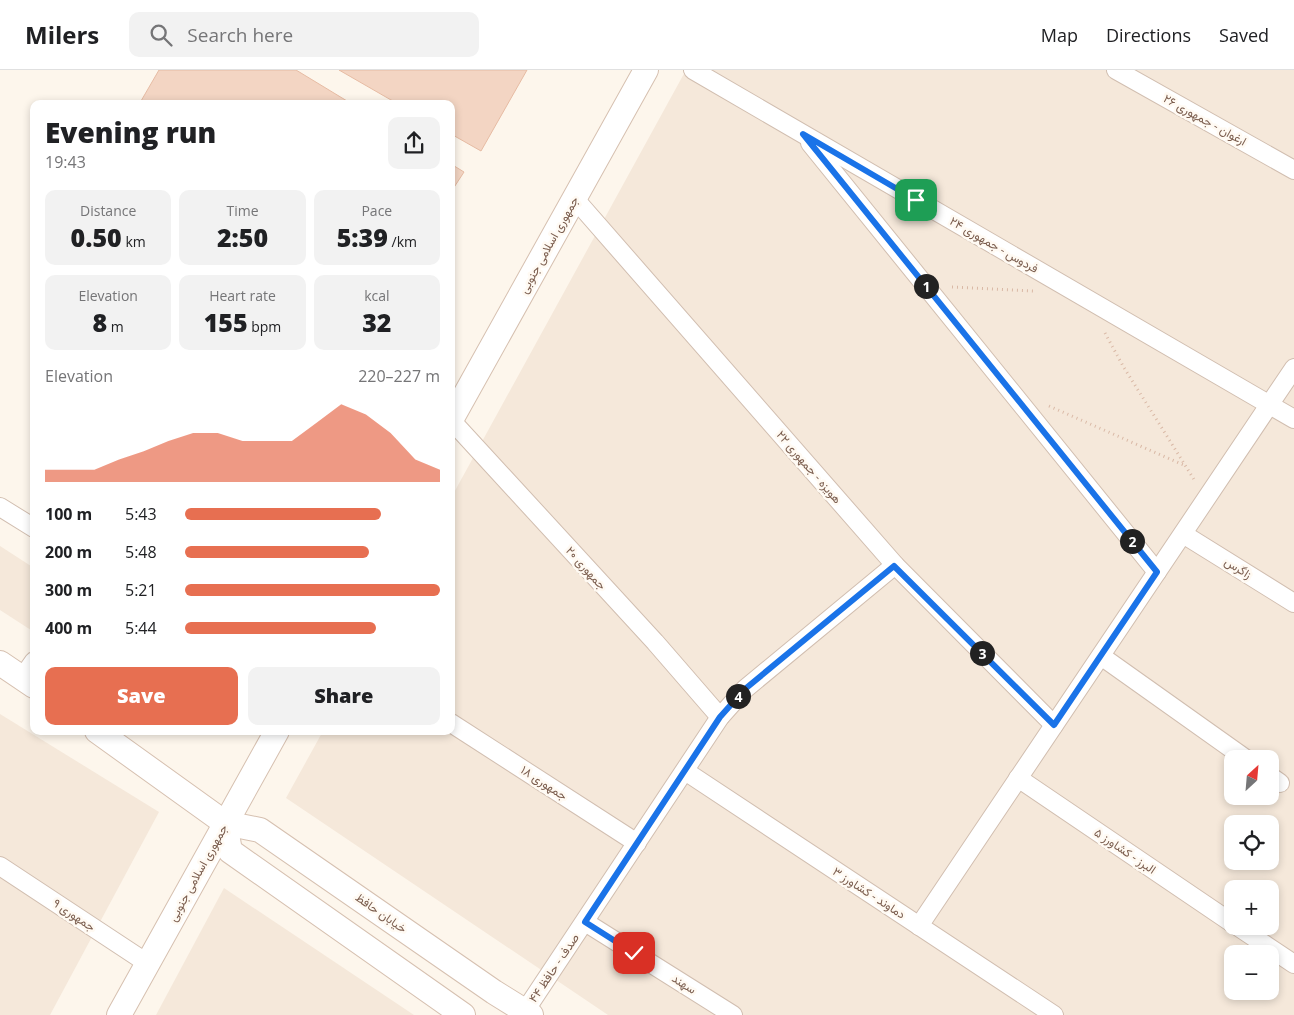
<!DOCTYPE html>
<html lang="en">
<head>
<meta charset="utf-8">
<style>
	body { margin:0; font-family:"Open Sans",Vazirmatn,sans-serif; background:#f2f2f2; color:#202124; height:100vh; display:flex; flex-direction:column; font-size:19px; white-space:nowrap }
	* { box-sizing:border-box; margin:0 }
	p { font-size:16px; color:#757577 }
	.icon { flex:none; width:28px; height:28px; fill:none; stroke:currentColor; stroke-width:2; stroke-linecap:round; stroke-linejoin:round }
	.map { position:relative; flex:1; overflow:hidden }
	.sheet { position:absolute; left:30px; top:30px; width:425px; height:635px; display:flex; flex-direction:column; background:#fff; border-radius:10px; box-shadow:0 2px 8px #0003 }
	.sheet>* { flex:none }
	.needle { width:32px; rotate:26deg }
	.controls { position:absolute; left:1224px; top:680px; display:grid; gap:10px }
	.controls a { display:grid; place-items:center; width:55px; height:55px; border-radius:10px; background:#fff; box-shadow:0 2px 8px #0003; font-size:25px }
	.pin { position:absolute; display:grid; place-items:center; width:42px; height:42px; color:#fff; margin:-21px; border-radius:10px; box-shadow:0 2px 8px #0006 }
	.km { position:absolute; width:25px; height:25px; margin:-12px; border-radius:50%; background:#222; color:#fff; font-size:14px; line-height:25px; text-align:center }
	.round { display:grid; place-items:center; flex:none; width:52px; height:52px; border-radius:10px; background:#f2f2f2 }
	.headline { display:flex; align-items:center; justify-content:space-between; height:85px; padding:0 15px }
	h1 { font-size:28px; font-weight:800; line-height:38px }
	.stats { display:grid; grid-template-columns:repeat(3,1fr); gap:8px; height:85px; padding:5px 15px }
	.stats div { display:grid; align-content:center; border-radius:10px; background:#f2f2f2; text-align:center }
	.stats b { font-size:25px; font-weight:800 }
	.stats small { font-size:14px; font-weight:400 }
	.stats p { font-size:14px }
	.chart { height:140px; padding:10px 15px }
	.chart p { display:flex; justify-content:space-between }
	.chart svg { width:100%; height:90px; margin-top:5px; fill:#e76f51; opacity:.7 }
	.action { display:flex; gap:10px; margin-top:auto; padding:10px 15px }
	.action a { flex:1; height:58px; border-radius:10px; background:#e76f51; color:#fff; font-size:20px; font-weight:800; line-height:58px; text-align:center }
	.action a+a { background:#f2f2f2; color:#202124 }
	ul { padding:0 15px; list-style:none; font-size:16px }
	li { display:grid; grid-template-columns:80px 60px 1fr; align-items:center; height:38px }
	li i { height:12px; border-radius:6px; background:#e76f51 }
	header { display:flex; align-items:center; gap:30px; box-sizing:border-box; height:70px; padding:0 25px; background:#fff; border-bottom:1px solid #e0e0e0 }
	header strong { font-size:24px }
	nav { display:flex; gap:28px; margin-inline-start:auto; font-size:18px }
	.search { width:350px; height:45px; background:#f2f2f2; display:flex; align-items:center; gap:12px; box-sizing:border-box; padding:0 18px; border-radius:10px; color:#757577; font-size:19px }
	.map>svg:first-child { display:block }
	.residential { fill:#f5e8da; fill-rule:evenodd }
	.building { fill:#f3d5c3; stroke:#e6bba3 }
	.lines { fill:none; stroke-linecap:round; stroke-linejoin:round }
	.street-casing { stroke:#d1beb0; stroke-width:20 }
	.secondary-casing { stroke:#d6c0b0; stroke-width:26 }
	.path { stroke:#d9b8a5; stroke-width:3; stroke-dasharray:1 4; stroke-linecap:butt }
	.street { stroke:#fff; stroke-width:18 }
	.secondary { stroke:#fff; stroke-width:24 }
	.route-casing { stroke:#fff; stroke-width:10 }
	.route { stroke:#1a73e8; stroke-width:6 }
	.labels { text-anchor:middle; stroke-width:5; stroke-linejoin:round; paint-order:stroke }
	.street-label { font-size:12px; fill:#7a5c4d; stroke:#fffaf3 }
</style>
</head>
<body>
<header>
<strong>Milers</strong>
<div class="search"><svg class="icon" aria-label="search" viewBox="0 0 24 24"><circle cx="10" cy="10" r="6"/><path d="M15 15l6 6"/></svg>Search here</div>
<nav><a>Map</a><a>Directions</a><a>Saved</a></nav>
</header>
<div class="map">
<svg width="1294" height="945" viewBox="0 0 1294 945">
	<rect width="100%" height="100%" fill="#fdf6ec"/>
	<g class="residential">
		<path d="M686 0H1294V945H608L286 728 323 661H451V428ZM1232 689H1270V726H1232ZM1232 754H1270V791H1232ZM1232 819H1270V856H1232ZM1232 884H1270V921H1232Z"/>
		<polygon points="0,476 34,498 34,562 0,540"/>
		<polygon points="0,644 159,742 50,945 0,945"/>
		<polygon points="224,818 414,945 156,945"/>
	</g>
	<g class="building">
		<polygon points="159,0 296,0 352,34 146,34 141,31"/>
		<polygon points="339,0 527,0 481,81 451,64 451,34 398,34"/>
		<polygon points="451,94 464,102 451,122"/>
	</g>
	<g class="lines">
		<g class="street-casing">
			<g id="street">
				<polyline points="693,0 1294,349"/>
				<polyline points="1116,0 1294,100"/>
				<polyline points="810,73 1157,502"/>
				<polyline points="575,129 895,495 1054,655"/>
				<polyline points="451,350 655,572 720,647"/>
				<polyline points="0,437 34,458"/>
				<polyline points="1183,464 1294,533"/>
				<polyline points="1101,586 1246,689"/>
				<polyline points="22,608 34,591"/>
				<polyline points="451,653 637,773"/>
				<polyline points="685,701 1054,945"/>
				<polyline points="1270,706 1280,713"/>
				<polyline points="1018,708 1232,853"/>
				<polyline points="0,796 147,893"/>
				<polyline points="585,852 733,945"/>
				<polyline points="919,856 1294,298"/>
				<polyline points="1237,856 1294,894"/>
				<polyline points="525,941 720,647 745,619 895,495"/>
			</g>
		</g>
		<g class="secondary-casing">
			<g id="secondary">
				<polyline points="451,350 646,0"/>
				<polyline points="0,593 34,616"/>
				<polyline points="97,661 225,753 260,760 494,922 531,945"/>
				<polyline points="225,753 230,781 463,945"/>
				<polyline points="119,945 277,661"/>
			</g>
		</g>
		<g class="path">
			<polyline points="952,217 1034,221"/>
			<polyline points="1105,263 1123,296 1195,411"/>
			<polyline points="1049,336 1186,396"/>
		</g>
		<use href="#street" class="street"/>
		<use href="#secondary" class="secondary"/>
	</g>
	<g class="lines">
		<g class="route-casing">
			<polyline id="route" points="634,883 585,852 720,647 745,619 894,496 1054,655 1157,502 803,64 916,130"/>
		</g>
		<use href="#route" class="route"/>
	</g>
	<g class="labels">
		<g class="street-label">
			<text transform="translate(1205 50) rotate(29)" y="4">ارغوان - جمهوری ۲۶</text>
			<text transform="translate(549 175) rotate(-61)" y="4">جمهوری اسلامی جنوبی</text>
			<text transform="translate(994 175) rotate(30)" y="4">فردوس - جمهوری ۲۴</text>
			<text transform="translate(809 397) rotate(49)" y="4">هویزه - جمهوری ۲۲</text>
			<text transform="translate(586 498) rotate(48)" y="4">جمهوری ۲۰</text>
			<text transform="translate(1238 498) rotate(32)" y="4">زاگرس</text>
			<text transform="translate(544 713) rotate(33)" y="4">جمهوری ۱۸</text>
			<text transform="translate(1125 781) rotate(34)" y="4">البرز - کشاورز ۵</text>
			<text transform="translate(198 803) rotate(-61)" y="4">جمهوری اسلامی جنوبی</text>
			<text transform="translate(869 823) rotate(33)" y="4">دماوند - کشاورز ۳</text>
			<text transform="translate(381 843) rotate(35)" y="4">خیابان حافظ</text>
			<text transform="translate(74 845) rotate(34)" y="4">جمهوری ۹</text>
			<text transform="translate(554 898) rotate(-56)" y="4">صدف - حافظ ۴۴</text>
			<text transform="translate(684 914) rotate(32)" y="4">سهند</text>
		</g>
	</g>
</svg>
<div class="controls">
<a><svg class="needle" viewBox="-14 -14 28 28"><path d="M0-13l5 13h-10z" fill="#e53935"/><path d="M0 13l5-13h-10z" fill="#757577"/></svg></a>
<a><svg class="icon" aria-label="locate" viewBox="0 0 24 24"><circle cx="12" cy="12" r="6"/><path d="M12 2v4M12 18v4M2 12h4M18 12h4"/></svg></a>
<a>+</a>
<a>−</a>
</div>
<div class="pin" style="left:916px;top:130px;background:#1e9e55"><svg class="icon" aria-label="arrive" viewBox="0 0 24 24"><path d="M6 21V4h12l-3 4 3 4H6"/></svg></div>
<div class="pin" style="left:634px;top:883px;background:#d93025"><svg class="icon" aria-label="check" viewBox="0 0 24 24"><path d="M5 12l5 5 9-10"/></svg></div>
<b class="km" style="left:926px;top:216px">1</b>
<b class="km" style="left:1132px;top:471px">2</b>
<b class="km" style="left:982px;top:583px">3</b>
<b class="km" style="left:738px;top:626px">4</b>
<section class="sheet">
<div class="headline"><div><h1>Evening run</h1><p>19:43</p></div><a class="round"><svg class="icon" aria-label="share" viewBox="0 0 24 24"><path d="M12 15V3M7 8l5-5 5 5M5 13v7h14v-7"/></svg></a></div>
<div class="stats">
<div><p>Distance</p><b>0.50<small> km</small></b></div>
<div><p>Time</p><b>2:50</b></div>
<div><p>Pace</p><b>5:39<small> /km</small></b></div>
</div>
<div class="stats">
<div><p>Elevation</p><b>8<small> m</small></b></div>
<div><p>Heart rate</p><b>155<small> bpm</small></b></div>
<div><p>kcal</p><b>32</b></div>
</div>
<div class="chart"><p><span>Elevation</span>220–227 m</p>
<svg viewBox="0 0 160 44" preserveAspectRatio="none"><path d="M0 44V38L10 38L20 38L30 33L40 29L50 24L60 20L70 20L80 24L90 24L100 24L110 15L120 6L130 11L140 20L150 33L160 38V44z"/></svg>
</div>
<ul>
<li><b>100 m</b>5:43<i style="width:77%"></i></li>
<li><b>200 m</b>5:48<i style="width:72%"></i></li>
<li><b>300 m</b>5:21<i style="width:100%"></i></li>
<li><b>400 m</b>5:44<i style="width:75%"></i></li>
</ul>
<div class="action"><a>Save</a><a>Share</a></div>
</section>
</div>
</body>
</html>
